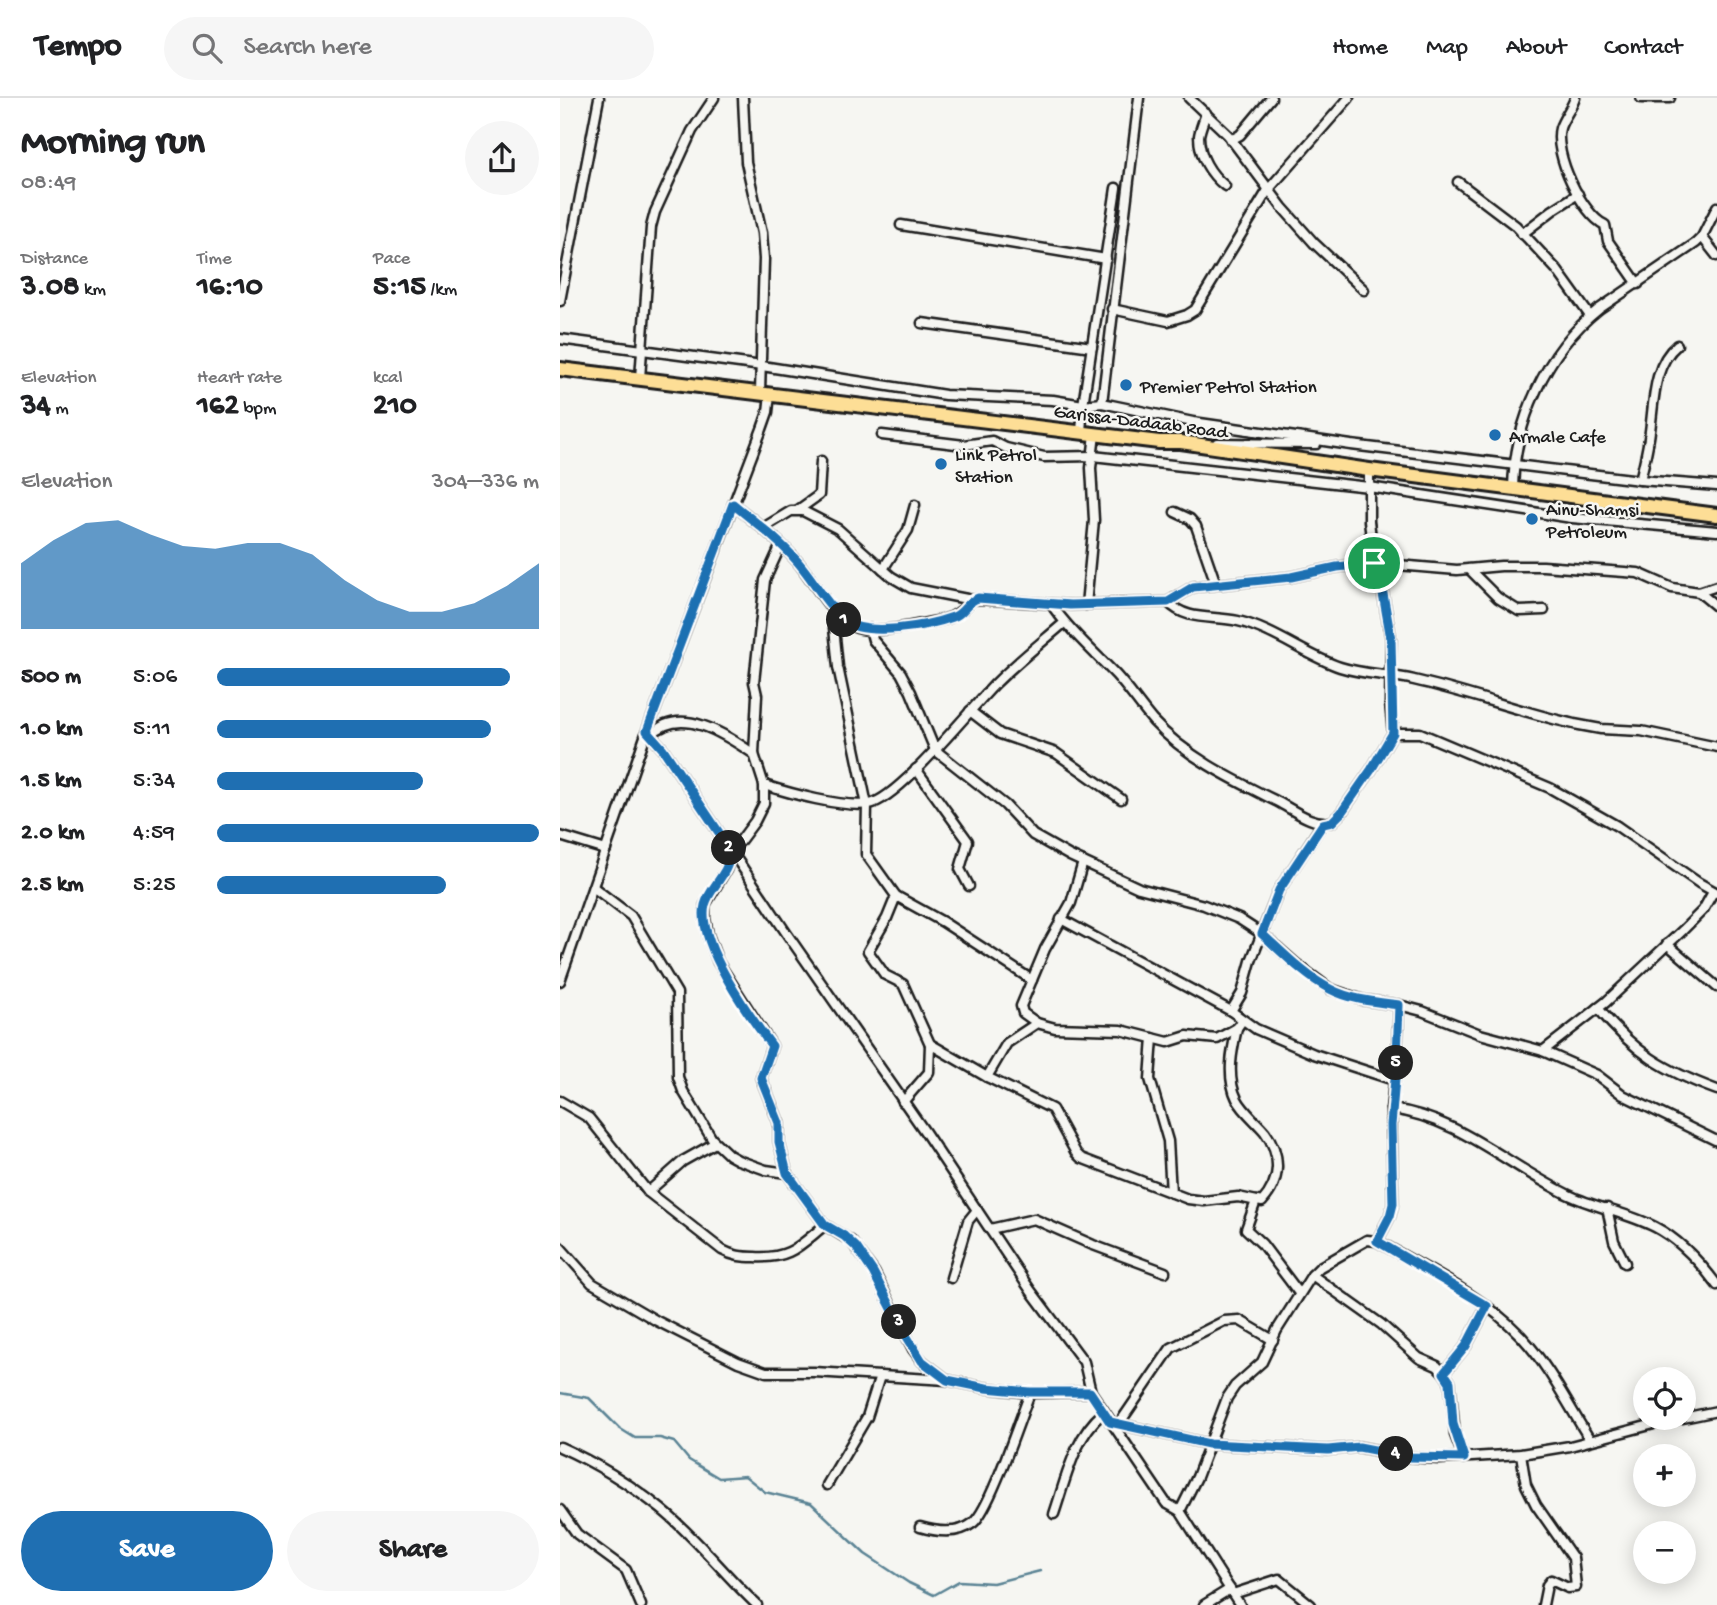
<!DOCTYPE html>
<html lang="en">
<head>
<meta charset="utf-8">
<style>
	body { margin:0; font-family:"Gochi Hand",sans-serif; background:#f6f6f6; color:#202124; height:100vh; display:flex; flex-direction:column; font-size:26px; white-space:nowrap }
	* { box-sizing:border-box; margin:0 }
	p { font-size:23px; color:#757577 }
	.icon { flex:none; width:38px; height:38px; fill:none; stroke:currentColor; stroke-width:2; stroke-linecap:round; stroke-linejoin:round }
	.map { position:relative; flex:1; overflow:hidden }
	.sheet { display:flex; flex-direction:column; background:#fff; width:560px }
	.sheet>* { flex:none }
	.tools { position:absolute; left:1073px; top:1269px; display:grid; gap:14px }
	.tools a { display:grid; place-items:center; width:63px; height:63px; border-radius:50%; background:#fff; box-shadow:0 4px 18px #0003; font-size:35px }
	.pin { position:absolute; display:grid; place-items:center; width:60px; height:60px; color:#fff; margin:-30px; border:4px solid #fff; border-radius:50%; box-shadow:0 2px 7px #0007 }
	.km { position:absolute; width:35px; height:35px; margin:-18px; border-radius:50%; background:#222; color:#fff; font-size:19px; line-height:35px; text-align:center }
	.round { display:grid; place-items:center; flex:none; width:74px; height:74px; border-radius:37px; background:#f6f6f6 }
	.headline { display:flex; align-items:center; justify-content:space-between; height:119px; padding:0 21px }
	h1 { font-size:38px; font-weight:800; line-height:52px }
	.metrics { display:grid; grid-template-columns:repeat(3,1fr); gap:10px; height:119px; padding:7px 21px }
	.metrics div { display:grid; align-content:center }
	.metrics b { font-size:30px; font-weight:800 }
	.metrics small { font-size:19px; font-weight:400 }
	.metrics p { font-size:19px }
	.chart { height:196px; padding:14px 21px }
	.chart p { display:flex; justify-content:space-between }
	.chart svg { width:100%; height:126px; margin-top:7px; fill:#1f6fb2; opacity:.7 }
	.primary-button { display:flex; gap:14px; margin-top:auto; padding:14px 21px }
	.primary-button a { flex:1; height:80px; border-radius:42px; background:#1f6fb2; color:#fff; font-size:28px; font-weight:800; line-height:80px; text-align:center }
	.primary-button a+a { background:#f6f6f6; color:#202124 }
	ul { padding:0 21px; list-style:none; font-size:23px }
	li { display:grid; grid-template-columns:112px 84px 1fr; align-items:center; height:52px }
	li i { height:18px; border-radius:9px; background:#1f6fb2 }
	header { display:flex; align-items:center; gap:42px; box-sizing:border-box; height:98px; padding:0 35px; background:#fff; border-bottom:2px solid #e0e0e0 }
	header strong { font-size:33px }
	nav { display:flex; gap:38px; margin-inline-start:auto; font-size:24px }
	.search { width:490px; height:63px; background:#f6f6f6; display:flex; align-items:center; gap:18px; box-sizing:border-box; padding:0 24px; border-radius:38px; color:#757577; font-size:26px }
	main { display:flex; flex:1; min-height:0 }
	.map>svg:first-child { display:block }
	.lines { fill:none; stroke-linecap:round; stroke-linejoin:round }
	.stream { stroke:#5a8394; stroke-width:2.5 }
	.minor-casing { stroke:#1c1c1c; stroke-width:13 }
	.trunk-casing { stroke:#1c1c1c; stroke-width:18 }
	.minor { stroke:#f6f6f2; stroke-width:8 }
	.trunk { stroke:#fdde96; stroke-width:12 }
	.route-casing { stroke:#fff; stroke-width:14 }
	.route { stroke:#1f6fb2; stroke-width:9 }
	.poi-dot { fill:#1f6fb2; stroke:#f6f6f2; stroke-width:2.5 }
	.labels { text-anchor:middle; stroke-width:5; stroke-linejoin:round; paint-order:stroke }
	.poi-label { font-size:19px; fill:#1c1c1c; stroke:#f6f6f2; text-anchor:start }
	.street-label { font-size:19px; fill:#1c1c1c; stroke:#f6f6f2 }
</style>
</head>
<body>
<header>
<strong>Tempo</strong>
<div class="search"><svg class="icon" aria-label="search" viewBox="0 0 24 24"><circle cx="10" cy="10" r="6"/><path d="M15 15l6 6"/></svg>Search here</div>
<nav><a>Home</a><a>Map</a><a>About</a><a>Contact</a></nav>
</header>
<main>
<section class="sheet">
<div class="headline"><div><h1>Morning run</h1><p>08:49</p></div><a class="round"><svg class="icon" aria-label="share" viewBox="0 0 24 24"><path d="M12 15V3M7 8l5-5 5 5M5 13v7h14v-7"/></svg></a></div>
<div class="metrics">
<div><p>Distance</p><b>3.08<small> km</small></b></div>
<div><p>Time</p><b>16:10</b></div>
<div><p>Pace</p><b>5:15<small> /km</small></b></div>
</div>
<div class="metrics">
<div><p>Elevation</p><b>34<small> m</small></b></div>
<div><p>Heart rate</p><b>162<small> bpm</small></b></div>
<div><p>kcal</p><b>210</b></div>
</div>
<div class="chart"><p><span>Elevation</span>304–336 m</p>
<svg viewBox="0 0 160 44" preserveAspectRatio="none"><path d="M0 44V21L10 13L20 7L30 6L40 11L50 15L60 16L70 14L80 14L90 18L100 27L110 34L120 38L130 38L140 35L150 29L160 21V44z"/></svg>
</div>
<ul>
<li><b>500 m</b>5:06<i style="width:91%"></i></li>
<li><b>1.0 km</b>5:11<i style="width:85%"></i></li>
<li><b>1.5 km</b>5:34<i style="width:64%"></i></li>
<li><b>2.0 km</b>4:59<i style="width:100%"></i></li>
<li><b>2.5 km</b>5:25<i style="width:71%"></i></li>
</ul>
<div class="primary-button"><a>Save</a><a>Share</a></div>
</section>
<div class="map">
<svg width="1157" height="1507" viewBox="0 0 1157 1507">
	<rect width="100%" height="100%" fill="#f6f6f2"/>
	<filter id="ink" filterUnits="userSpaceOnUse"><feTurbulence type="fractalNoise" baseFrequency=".0143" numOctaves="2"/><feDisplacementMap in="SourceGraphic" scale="14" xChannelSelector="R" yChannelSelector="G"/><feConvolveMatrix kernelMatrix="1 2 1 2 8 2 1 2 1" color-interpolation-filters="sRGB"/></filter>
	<g filter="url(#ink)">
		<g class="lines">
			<polyline class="stream" points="0,1295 29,1300 59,1330 75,1340 100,1340 114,1344 129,1362 159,1380 185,1378 205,1394 251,1405 305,1456 349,1485 374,1497 399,1483 433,1485 480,1473"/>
			<g class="minor-casing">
				<g id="minor">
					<polyline points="183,0 186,64 202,135 204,161 200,294"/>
					<polyline points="629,0 668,37 722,109 754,145 804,192"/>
					<path d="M1015 0C1012 10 1003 20 1000 30 993 55 1022 117 1045 127L1048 143 1078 186"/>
					<polyline points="1081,0 1110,0"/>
					<path d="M646 15C644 22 640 31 639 38 639 58 650 76 665 88"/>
					<polyline points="671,42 680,37 711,0"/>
					<polyline points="898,84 956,128 997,172 1030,218"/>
					<polyline points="341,127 546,161"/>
					<polyline points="962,136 993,112 1018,96"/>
					<polyline points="1142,139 1157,158"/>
					<polyline points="0,203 39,0"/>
					<polyline points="552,211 608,223 627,217 635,212 708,92 789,0"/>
					<polyline points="362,225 532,249"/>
					<polyline points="0,241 202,268 385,297 493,302 523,307 542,305 633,324 791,347 1080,382 1157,388"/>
					<polyline points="80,280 91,129 95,114 132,33 154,0"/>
					<polyline points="542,305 579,0"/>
					<polyline points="521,334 523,307 556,90"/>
					<polyline points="322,337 404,347 432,343 446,350 484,359 533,358 809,389 1012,420 1157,433"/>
					<polyline points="657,345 756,346"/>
					<path d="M1080 382C1084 366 1088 350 1090 333 1094 304 1093 267 1117 247"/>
					<path d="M953 391C954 325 986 253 1039 211L1136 145 1142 139 1157 109"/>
					<path d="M173 406C195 424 218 441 237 463 253 481 273 523 297 530 315 535 342 530 361 526 387 521 394 522 412 502"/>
					<polyline points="238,412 259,397 261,363"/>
					<polyline points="615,414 630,421 636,428 656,486"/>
					<polyline points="1036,422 1038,402"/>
					<polyline points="203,430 231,413 243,413 278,431 332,479 351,490 412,502 418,501 511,507 608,504 633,489 731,479 777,469 814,465 897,472 941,468 983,468 1078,475 1112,490 1139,494 1157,488"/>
					<polyline points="221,447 205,482 194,584 197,597 194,656 204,687 204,705 195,723 172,754 166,772 145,807 145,820 148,837 158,864 212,948 201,980 219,1025 219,1044 227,1075 265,1127 291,1143 314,1174 353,1251 362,1263 387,1282"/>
					<polyline points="323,471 348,432 355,407"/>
					<polyline points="909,471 938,500 959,513 984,512"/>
					<polyline points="1139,494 1157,509"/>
					<path d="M608 504C627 524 653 517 678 523 715 532 745 557 780 569 805 577 830 576 854 582 908 594 960 614 1014 626L1041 631 1081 633 1157 649"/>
					<path d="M491 506C510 533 533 553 556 577 569 591 580 608 593 623 626 659 674 682 718 704 735 713 752 727 772 724L781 715 811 672 833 635 830 606 831 541 820 479 814 465 809 423V372"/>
					<polyline points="526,507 534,422 531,370 535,336"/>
					<path d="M272 510 278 569 307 707 306 756 336 798 327 820 308 853 325 877 343 886 370 946 427 979 492 1011 516 1055 521 1060 628 1101 644 1103 678 1099 702 1104C721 1083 722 1057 705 1034 696 1023 683 1013 677 1001 666 979 672 952 677 930"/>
					<polyline points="310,531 313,542 341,575 351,594 375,652 445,707 473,737 510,758 579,790 644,807 679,821 702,836 735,865 770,891 803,902 839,907 862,913 920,936 983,953 1037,977 1063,997 1157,1043"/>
					<polyline points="410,613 440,636 496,655 561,701"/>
					<polyline points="87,633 103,651 227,836 365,1034 471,1193 524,1264 531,1294"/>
					<polyline points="833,635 860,635 990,690 1057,728 1139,785 1157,795"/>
					<path d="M91 637C121 606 166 637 194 656"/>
					<polyline points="356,671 408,743 400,771 409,788"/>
					<path d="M204 687C229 695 282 710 309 706 338 702 411 610 436 585 457 564 481 545 504 525"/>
					<polyline points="0,738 46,752"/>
					<polyline points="523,764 511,805 485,851 461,908 463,915 477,925 495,930 561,932 608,944 627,938 657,941 677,930 682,923"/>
					<polyline points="33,789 71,818 117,895 118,979 123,993 152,1041 169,1057 178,1062 206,1072 227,1075"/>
					<polyline points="336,798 383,824 472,882"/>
					<polyline points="501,821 671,913 696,931 754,956 834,982"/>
					<polyline points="1107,846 1157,889"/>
					<polyline points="0,883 87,633 202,331 208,314 210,296"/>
					<path d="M1038 910C1075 955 1103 972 1157 992"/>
					<polyline points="671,913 682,895 691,863 719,792 763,725"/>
					<polyline points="593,940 590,981 608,1043 611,1095"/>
					<polyline points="983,953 1046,904 1123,832 1143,812 1153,794"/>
					<polyline points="427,979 447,945 477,925"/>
					<path d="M0 1003 29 1020 88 1094 162 1152C173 1158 182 1159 195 1159 230 1161 239 1148 265 1127"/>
					<polyline points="343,1004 369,974 370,946"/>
					<path d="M831 1011C898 1019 950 1069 1009 1097 1036 1110 1068 1115 1095 1129 1120 1142 1140 1164 1157 1187"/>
					<polyline points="88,1094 123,1063 155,1045"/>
					<polyline points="696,1103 686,1131 702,1146 739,1195"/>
					<polyline points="1047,1110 1054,1143 1065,1165"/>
					<polyline points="430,1131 474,1121 533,1147 605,1174"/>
					<polyline points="817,1143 830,1118 833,1106 831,1011 837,958 839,907"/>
					<polyline points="0,1149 32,1185 97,1223 178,1264 206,1274 254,1274 387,1282 426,1290 470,1295 531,1294 606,1405 620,1413 680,1507"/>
					<polyline points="752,1177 821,1226 859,1260 877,1268 884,1275"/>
					<polyline points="391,1180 408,1123 417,1112"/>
					<polyline points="550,1324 649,1346 767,1352 799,1349 850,1359 879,1361 961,1356 1010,1348 1094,1326 1157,1313"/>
					<polyline points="559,1326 611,1250 664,1223 679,1222 713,1242"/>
					<path d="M0 1349C36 1365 70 1386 101 1411 136 1439 164 1476 197 1507"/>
					<polyline points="961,1356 966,1387 976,1407 1013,1460 1016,1489 1008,1490 991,1482 987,1487 983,1507"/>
					<polyline points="904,1360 895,1337 890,1284 884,1275 906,1248 927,1208"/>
					<polyline points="267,1387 307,1319 320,1278"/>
					<polyline points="0,1412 17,1436 66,1472 81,1507"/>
					<path d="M620 1413 637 1379 667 1300 675 1288 702 1264 717 1232 752 1177 760 1169 807 1142 817 1143C866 1171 922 1197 961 1238 989 1268 1008 1307 1030 1342"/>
					<path d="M494 1416C506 1381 514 1339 543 1315"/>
					<path d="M360 1429C377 1434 398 1437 413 1425 430 1412 460 1320 470 1295"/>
					<polyline points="673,1496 719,1481 751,1507"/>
					<polyline points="644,1507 670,1491"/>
				</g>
			</g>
			<g class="trunk-casing">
				<polyline id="trunk" points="0,271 599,344 621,344 809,372 1157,417"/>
			</g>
			<use href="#minor" class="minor"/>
			<use href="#trunk" class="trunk"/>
		</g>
	</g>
	<g class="lines" filter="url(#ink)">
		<g class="route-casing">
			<path id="route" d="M173 406C195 424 218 441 237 463 253 481 265 505 284 522 305 540 368 528 393 519 404 516 407 503 418 500L510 507 608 504 633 489 731 479 777 469 814 465 820 479 831 541 833 635 811 672 781 715 772 724 763 726 719 792 702 836C723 855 745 878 770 891 791 902 816 904 839 907L837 958 831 1027 833 1106 830 1118 817 1143 927 1208 906 1248 884 1275 890 1284 893 1326 904 1360 850 1359 799 1349 768 1352 649 1346 550 1324 530 1294H470L426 1290 387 1282 362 1263 344 1234 313 1174 296 1149 284 1138 265 1127 227 1075 219 1044V1025L201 980 212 948C190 919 136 844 145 807 148 795 158 785 164 774 168 768 169 761 172 754L103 651 87 633Z"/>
		</g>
		<use href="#route" class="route"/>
	</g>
	<g class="poi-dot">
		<circle cx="566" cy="287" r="7"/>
		<circle cx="935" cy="337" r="7"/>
		<circle cx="381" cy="366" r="7"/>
		<circle cx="972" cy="421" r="7"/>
	</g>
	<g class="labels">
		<g class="poi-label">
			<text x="580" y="294">Premier Petrol Station</text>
			<text x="949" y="344">Armale Cafe</text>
			<text x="395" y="362">Link Petrol<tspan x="395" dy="22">Station</tspan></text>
			<text x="986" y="417">Ainu-Shamsi<tspan x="986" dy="22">Petroleum</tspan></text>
		</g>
		<g class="street-label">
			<text transform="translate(581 322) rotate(7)" y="7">Garissa-Dadaab Road</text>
		</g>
	</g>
</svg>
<div class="tools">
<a><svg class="icon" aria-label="locate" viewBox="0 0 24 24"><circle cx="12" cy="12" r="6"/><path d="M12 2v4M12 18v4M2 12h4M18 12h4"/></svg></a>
<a>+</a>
<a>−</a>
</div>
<div class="pin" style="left:814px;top:465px;background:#1e9e55"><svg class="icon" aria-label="arrive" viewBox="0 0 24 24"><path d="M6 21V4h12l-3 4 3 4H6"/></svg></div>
<b class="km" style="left:284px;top:522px">1</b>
<b class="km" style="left:169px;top:750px">2</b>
<b class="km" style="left:339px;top:1224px">3</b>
<b class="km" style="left:836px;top:1356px">4</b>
<b class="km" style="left:836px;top:965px">5</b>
</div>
</main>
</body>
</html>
